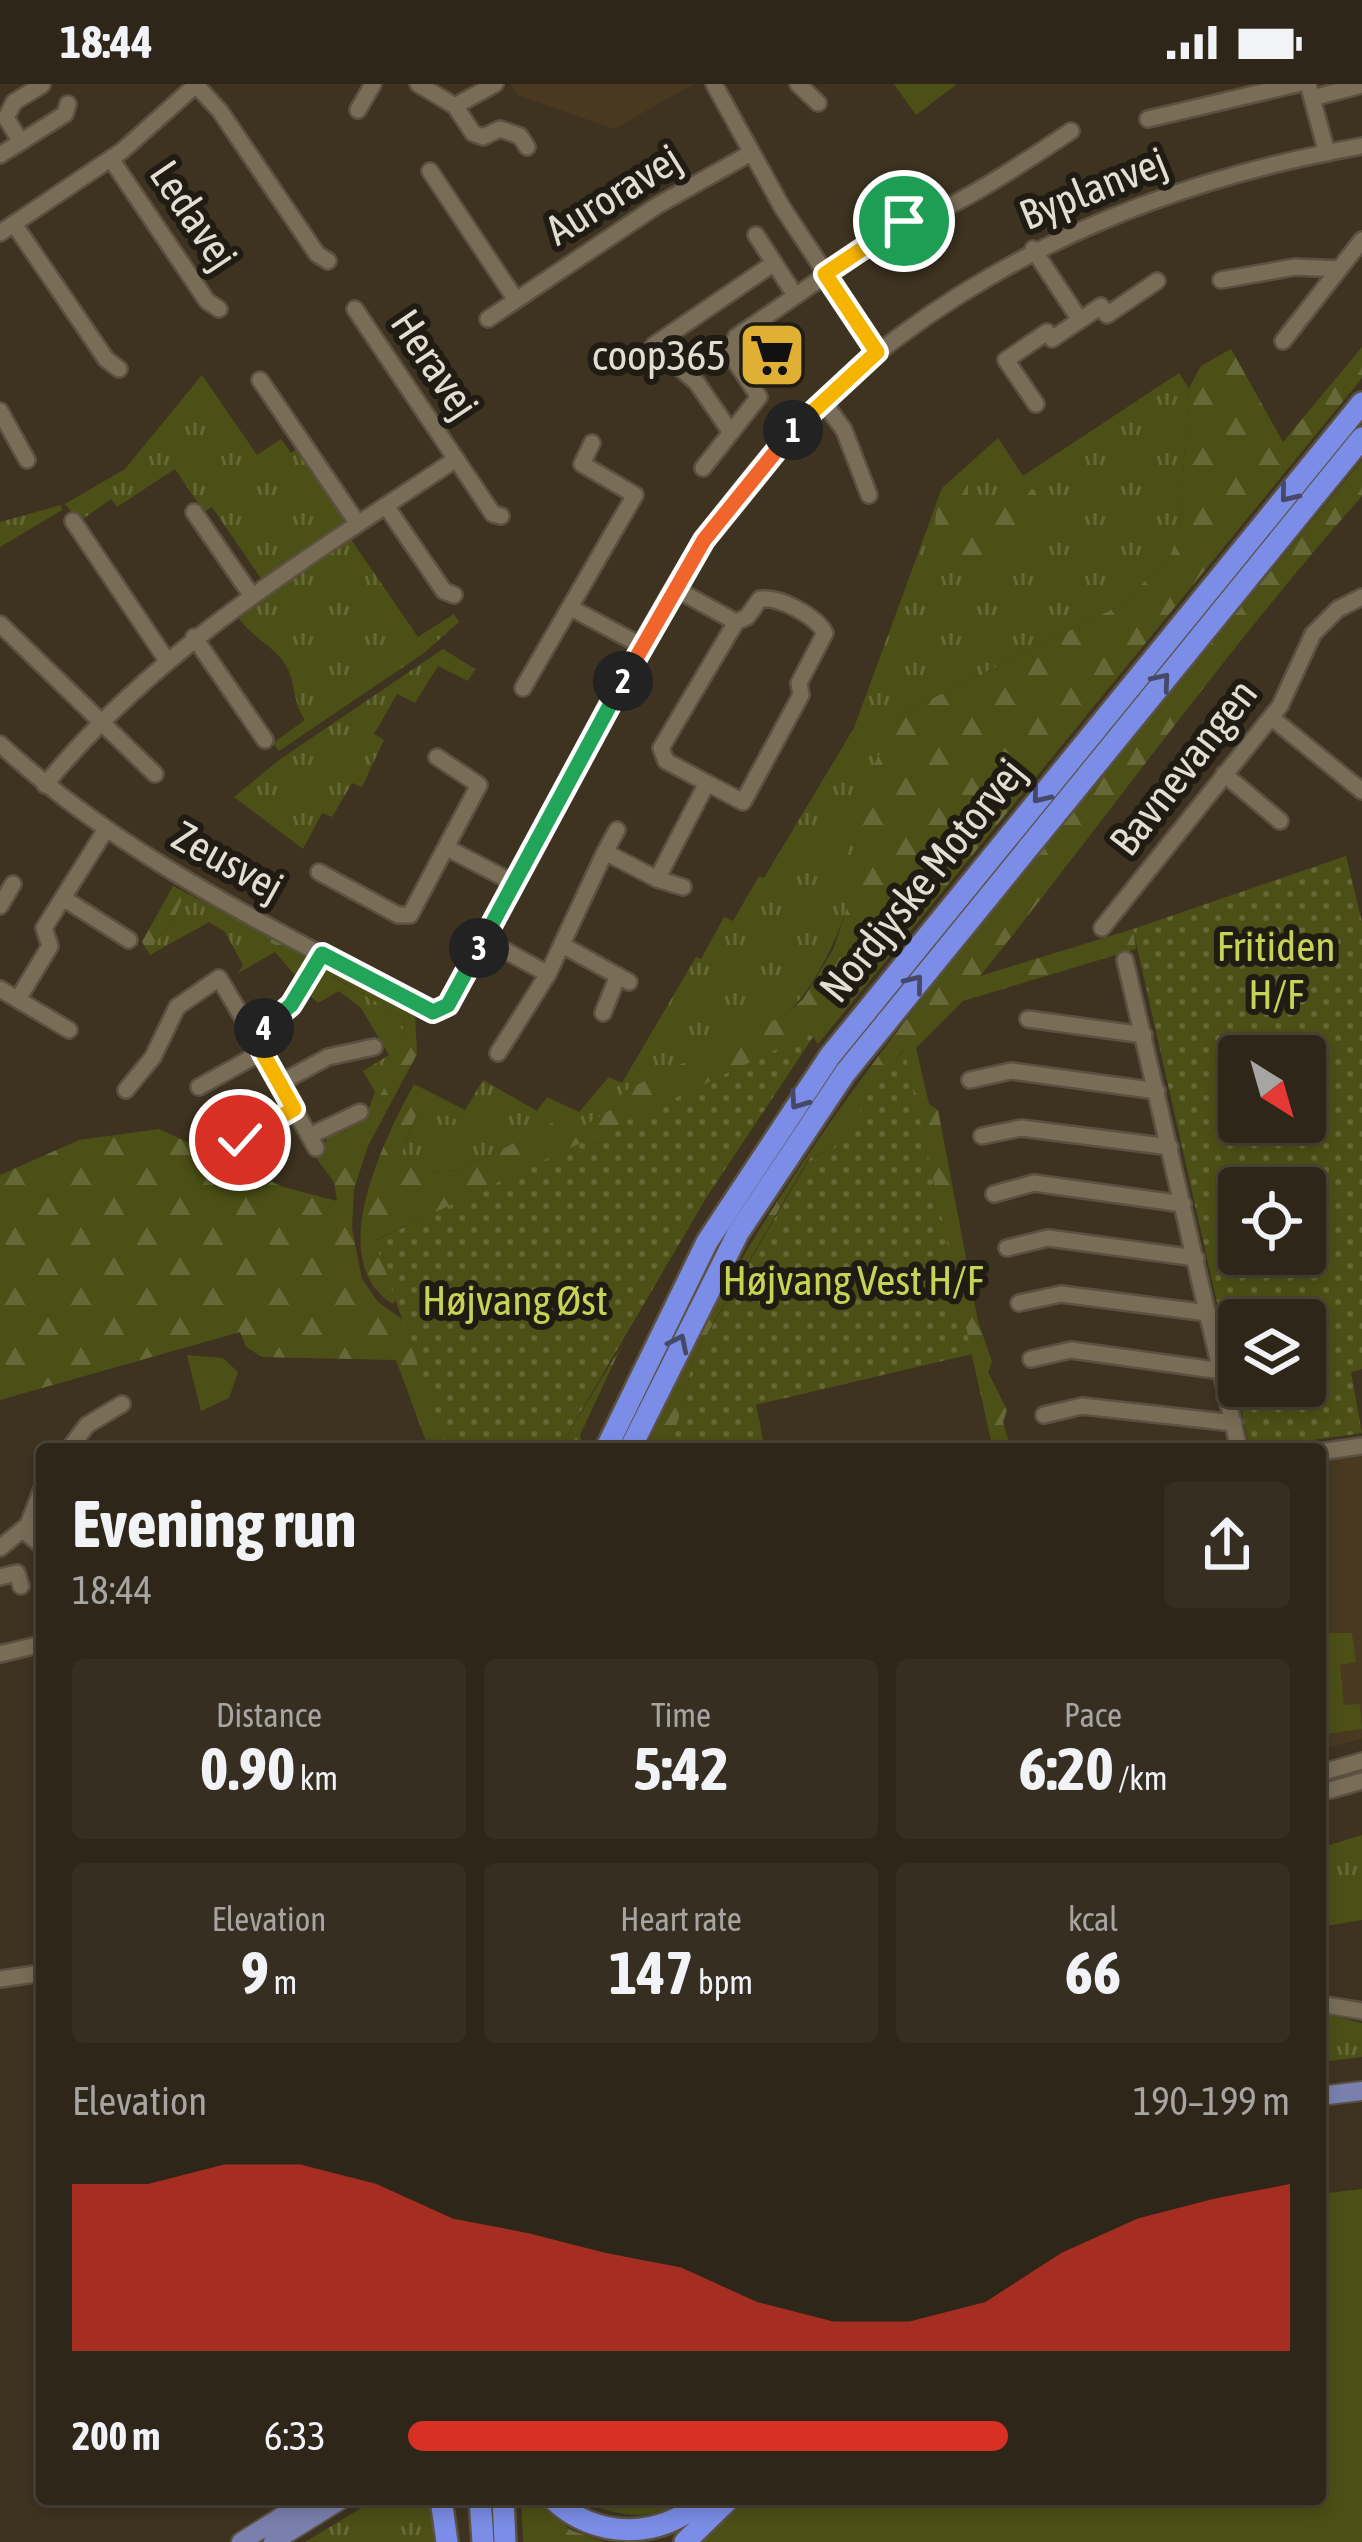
<!DOCTYPE html>
<html lang="en">
<head>
<meta charset="utf-8">
<style>
	body { margin:0; font-family:"Asap Condensed",sans-serif; background:#362e21; color:#f1f3f6; height:100vh; display:flex; flex-direction:column; font-size:45px; white-space:nowrap }
	* { box-sizing:border-box; margin:0 }
	p { font-size:39px; color:#a7a5a2 }
	.icon { flex:none; width:66px; height:66px; fill:none; stroke:currentColor; stroke-width:2; stroke-linecap:round; stroke-linejoin:round }
	.map { position:relative; flex:1; overflow:hidden }
	.details { position:absolute; left:36px; top:1359px; width:1290px; height:1062px; display:flex; flex-direction:column; background:#2e2618; border-radius:12px; box-shadow:0 6px 18px #0003,0 0 0 3px #494337 }
	.details>* { flex:none }
	.needle { width:78px; rotate:143deg }
	.tools { position:absolute; left:1218px; top:951px; display:grid; gap:24px }
	.tools a { display:grid; place-items:center; width:108px; height:108px; border-radius:12px; background:#2e2618; box-shadow:0 6px 18px #0003,0 0 0 3px #494337; font-size:60px }
	.pin { position:absolute; display:grid; place-items:center; width:102px; height:102px; color:#fff; margin:-51px; border:6px solid #fff; border-radius:50%; box-shadow:0 3px 12px #0007 }
	.km { position:absolute; width:60px; height:60px; margin:-30px; border-radius:50%; background:#222; color:#fff; font-size:33px; line-height:60px; text-align:center }
	.round { display:grid; place-items:center; flex:none; width:126px; height:126px; border-radius:12px; background:#362e21 }
	.overview { display:flex; align-items:center; justify-content:space-between; height:204px; padding:0 36px }
	h1 { font-size:66px; font-weight:700; line-height:90px }
	.metrics { display:grid; grid-template-columns:repeat(3,1fr); gap:18px; height:204px; padding:12px 36px }
	.metrics div { display:grid; align-content:center; border-radius:12px; background:#362e21; text-align:center }
	.metrics b { font-size:60px; font-weight:700 }
	.metrics small { font-size:33px; font-weight:400 }
	.metrics p { font-size:33px }
	.chart { height:336px; padding:24px 36px }
	.chart p { display:flex; justify-content:space-between }
	.chart svg { width:100%; height:216px; margin-top:12px; fill:#d93025; opacity:.7 }
	ul { padding:0 36px; list-style:none; font-size:39px }
	li { display:grid; grid-template-columns:192px 144px 1fr; align-items:center; height:90px }
	li i { height:30px; border-radius:15px; background:#d93025 }
	.status { display:flex; justify-content:space-between; align-items:center; height:84px; padding:0 60px; background:#2e2618; direction:ltr }
	.status svg { height:33px; fill:currentColor }
	.map>svg:first-child { display:block }
	.built { fill:#483920 }
	.grass { fill:url(#grass-tufts) }
	.forest { fill:url(#forest-firs) }
	.park { fill:#4c5016 }
	.garden { fill:url(#garden-dots); fill-rule:evenodd }
	.lines { fill:none; stroke-linecap:round; stroke-linejoin:round }
	.minor-casing { stroke:#5a5141; stroke-width:20 }
	.major-casing { stroke:#5a5141; stroke-width:22 }
	.highway-casing { stroke:#5a5141; stroke-width:26 }
	.minor { stroke:#796d58; stroke-width:15 }
	.major { stroke:#7a80ad; stroke-width:18 }
	.highway { stroke:#7b8de6; stroke-width:21 }
	.oneway { stroke:#454967 }
	.split-1-casing { stroke:#fff; stroke-width:24 }
	.split-2-casing { stroke:#fff; stroke-width:24 }
	.split-3-casing { stroke:#fff; stroke-width:24 }
	.split-4-casing { stroke:#fff; stroke-width:24 }
	.split-5-casing { stroke:#fff; stroke-width:24 }
	.split-1 { stroke:#f5b400; stroke-width:15 }
	.split-2 { stroke:#f0652b; stroke-width:15 }
	.split-3 { stroke:#22a559; stroke-width:15 }
	.split-4 { stroke:#22a559; stroke-width:15 }
	.split-5 { stroke:#f5b400; stroke-width:15 }
	.labels { text-anchor:middle; stroke-width:12; stroke-linejoin:round; paint-order:stroke }
	.street-label { font-size:42px; fill:#e4ddd2; stroke:#211c13 }
	.poi-label { font-size:42px; fill:#e4ddd2; stroke:#211c13; text-anchor:end }
	.park-label { font-size:42px; fill:#c8d255; stroke:#211c13 }
</style>
</head>
<body>
<div class="status"><b>18:44</b><svg viewBox="0 0 49 12"><path d="M0 12V9h3v3zM5 12V6h3v6zM10 12V3h3v9zM15 12V0h3v12zM26 1h20v11H26zM47 4h2v5h-2z"/></svg></div>
<div class="map">
<svg width="1362" height="2458" viewBox="0 0 1362 2458">
	<defs>
		<pattern id="grass-tufts" width="24" height="20" patternUnits="userSpaceOnUse" patternTransform="scale(3)"><rect width="24" height="20" fill="#4c5016"/><path d="M3 7l-1-3M5 7V3M7 7l1-3M15 17l-1-3M17 17v-4M19 17l1-3" fill="none" stroke="#666937"/></pattern>
		<pattern id="forest-firs" width="22" height="20" patternUnits="userSpaceOnUse" patternTransform="scale(3)"><rect width="22" height="20" fill="#4c5016"/><path d="M5 1l3.5 6h-7zM16 11l3.5 6h-7z" fill="#666937"/></pattern>
		<pattern id="garden-dots" width="8" height="8" patternUnits="userSpaceOnUse" patternTransform="scale(3)"><rect width="8" height="8" fill="#4c5016"/><path d="M2 2h.1M6 6h.1" fill="none" stroke="#666937" stroke-width="1.8" stroke-linecap="round"/></pattern>
	</defs>
	<rect width="100%" height="100%" fill="#3e3320"/>
	<g class="built">
		<polygon points="511,0 694,0 614,45 517,11"/>
		<polygon points="1362,1372 1362,1655 1320,1666 1320,1378"/>
	</g>
	<g class="grass">
		<polygon points="894,0 957,0 916,31"/>
		<path d="M1179 289 1189 305 1179 449 1171 470 1123 520 899 631C874 721 853 865 787 930L625 1007 612 1025 580 1045 570 1030 462 1086 427 1088 401 1070 417 1030 407 1021 409 1016 459 1036 483 996 537 1027 547 1013 579 1028 609 993 622 999 696 873 701 875 724 833 733 837 759 792 764 794 854 644 942 404 998 354 1023 392Z"/>
		<polygon points="202,291 257,371 281,355 291,369 300,363 350,437 262,496 212,423 204,428 175,385 117,423 111,415 80,437 65,420 125,385"/>
		<polygon points="61,421 62,426 0,463 0,438"/>
		<path d="M350 454 418 553 454 530 459 538 424 569 279 667 273 659 305 636C292 617 296 597 285 580 271 559 251 554 236 530Z"/>
		<polygon points="443,565 475,585 468,597 438,582 415,619 397,610 374,650 384,656 362,703 352,699 332,733 322,729 303,765 234,713 279,676"/>
		<polygon points="182,811 311,880 301,898 275,868 238,889 243,881 225,848 209,838 157,867 154,860 174,835"/>
		<polygon points="329,891 405,934 392,992 366,1034 375,1008 363,987 389,971 361,924 339,907 318,919 308,909"/>
		<polygon points="1362,1751 1362,1836 1320,1843 1320,1764"/>
		<polygon points="1320,1929 1362,1939 1362,1973 1320,1978"/>
		<polygon points="376,2415 432,2415 438,2458 305,2458"/>
	</g>
	<g class="forest">
		<path d="M1362 263V294L818 960 813 953 376 1156 397 1213 393 1220C321 1176 387 1051 414 1000L465 1026 459 1036 409 1017 417 1029 401 1070 428 1088 462 1086 571 1029 581 1044 612 1025 624 1007 787 930 803 915 833 866 846 827 865 699 899 631 1123 520 1171 470 1179 448 1189 304 1201 282 1231 265 1283 358Z"/>
		<path d="M1362 376V412C1226 565 1108 733 980 892L1133 845 1136 865 963 917 916 964 929 1020 938 1026 978 1237 992 1278 988 1288 1007 1326 1003 1338 1011 1365H993L903 965 859 1036 836 1064 809 1074 727 1215 694 1273 671 1365H646C741 1137 890 951 1045 762 1151 633 1256 505 1362 376Z"/>
		<path d="M960 391H968V424L974 432C1000 436 1004 420 1016 402L1035 406C1046 448 1011 474 975 484L951 472 936 456C933 432 937 405 960 391Z"/>
		<polygon points="173,802 313,875 311,880 183,812 174,835 154,860 157,867 150,871 142,858"/>
		<path d="M324 880 415 929 417 970 368 1062 354 1105 352 1144 362 1195 378 1218 407 1239 447 1365H429L396 1276 262 1273 246 1263 240 1248 0 1316V1091L79 1056 159 1045 283 1103 337 1117 334 1098 311 1067 327 1057 324 1050 340 1041 345 1047C387 1022 395 979 405 934L330 891 321 902H312Z"/>
		<polygon points="622,1261 580,1351 583,1365 559,1365"/>
		<polygon points="521,2415 535,2415 571,2446 604,2458 523,2458"/>
		<path d="M578 2415H688C651 2439 616 2433 578 2415Z"/>
	</g>
	<g class="park">
		<polygon points="828,733 853,737 844,798 820,794"/>
		<polygon points="187,1271 223,1274 238,1288 229,1314 201,1327"/>
		<polygon points="1320,1549 1352,1549 1356,1578 1340,1581 1344,1621 1360,1620 1362,1645 1320,1651"/>
		<polygon points="1362,2105 1362,2458 699,2458 740,2415 1320,2415 1320,2110"/>
	</g>
	<g class="garden">
		<path d="M1346 772 1362 838V1285L1351 1288 1362 1349 1250 1365 1133 845ZM1305 972V1038H1239V972ZM1305 1104V1170H1239V1104ZM1239 1236H1305V1302H1239Z"/>
		<polygon points="809,950 813,953 706,1114 559,1365 447,1365 375,1157"/>
		<polygon points="904,965 972,1270 756,1321 765,1365 671,1365 694,1273 810,1074 836,1064 837,1045 859,1036 862,1010 882,997"/>
	</g>
	<g class="lines">
		<g class="minor-casing">
			<g id="minor">
				<polyline points="418,0 455,22 473,49 483,53 500,45 520,52 527,63"/>
				<polyline points="714,0 782,123 877,267"/>
				<polyline points="798,0 818,19"/>
				<polyline points="1308,0 1327,69"/>
				<polyline points="196,1 220,27 317,170 328,177"/>
				<polyline points="1312,14 1362,1"/>
				<polyline points="455,22 495,0"/>
				<polyline points="358,26 373,0"/>
				<polyline points="1148,35 1297,0"/>
				<polyline points="21,58 6,34 14,18 42,1"/>
				<polyline points="0,71 65,30 68,20"/>
				<polyline points="111,75 207,217 219,225"/>
				<polyline points="430,87 516,216"/>
				<polyline points="14,140 106,275 119,285"/>
				<polyline points="0,149 122,67 197,0"/>
				<polyline points="756,151 795,211"/>
				<polyline points="1033,165 1080,236"/>
				<polyline points="1221,196 1295,183 1339,185"/>
				<polyline points="355,225 493,430 501,432"/>
				<polyline points="488,235 658,121 751,69"/>
				<polyline points="1283,257 1362,156"/>
				<polyline points="260,296 358,440"/>
				<polyline points="822,316 844,346 869,411"/>
				<polyline points="1036,320 1006,276 1047,248 1052,255 1101,222 1107,231 1157,197"/>
				<polyline points="0,327 27,376"/>
				<polyline points="730,347 697,299 654,261 774,179"/>
				<path d="M703 384 759 313 731 271 736 253 904 137C938 138 1038 69 1071 47"/>
				<polyline points="386,422 444,507 454,511"/>
				<polyline points="194,428 252,512"/>
				<polyline points="73,437 166,575"/>
				<polyline points="573,525 642,562"/>
				<polyline points="0,540 155,690"/>
				<polyline points="194,553 265,656"/>
				<polyline points="523,604 635,411 582,380 592,359"/>
				<polyline points="1272,634 1362,707"/>
				<path d="M0 660C124 775 278 846 426 926H442C459 912 469 884 479 865 512 803 545 741 578 680 618 606 655 528 703 458 857 230 1097 109 1362 62"/>
				<polyline points="1224,690 1280,737"/>
				<path d="M707 699 743 718 801 611 799 599 825 549C816 532 779 512 760 515L747 533 736 538"/>
				<path d="M45 701C158 562 309 474 456 375"/>
				<polyline points="447,764 514,799"/>
				<polyline points="605,768 617,746"/>
				<polyline points="319,788 398,831 410,831 479,701 437,673"/>
				<polyline points="657,795 683,803"/>
				<polyline points="63,814 129,856"/>
				<polyline points="0,822 13,800"/>
				<polyline points="1102,844 1280,622 1313,550 1338,525 1362,513"/>
				<polyline points="484,855 548,890 605,768 657,795 707,699 666,677 661,664 736,538 674,504"/>
				<polyline points="564,862 629,898"/>
				<polyline points="1125,876 1239,1365"/>
				<polyline points="0,905 69,946"/>
				<polyline points="18,915 50,862 44,844 105,747"/>
				<polyline points="603,929 618,892"/>
				<polyline points="1028,935 1144,951"/>
				<polyline points="260,950 291,921 322,870"/>
				<polyline points="498,969 548,890"/>
				<polyline points="970,996 1011,987 1157,1007"/>
				<polyline points="280,999 328,973 374,963"/>
				<polyline points="199,1003 262,968"/>
				<polyline points="126,1006 153,973 177,923 219,894 247,941 260,950 262,968 316,1064"/>
				<polyline points="309,1052 360,1028"/>
				<polyline points="982,1052 1021,1044 1170,1063"/>
				<polyline points="240,1056 294,1025"/>
				<polyline points="994,1110 1034,1099 1183,1120"/>
				<polyline points="1007,1164 1048,1154 1196,1174"/>
				<polyline points="1019,1219 1061,1210 1208,1229"/>
				<polyline points="1031,1275 1071,1266 1222,1287"/>
				<polyline points="1044,1331 1082,1322 1234,1339"/>
				<polyline points="69,1365 87,1341 122,1320"/>
				<polyline points="1320,1368 1362,1362"/>
				<polyline points="23,1446 42,1462"/>
				<polyline points="0,1464 28,1441 42,1405"/>
				<polyline points="0,1493 17,1489 21,1502"/>
				<polyline points="0,1570 42,1560"/>
				<polyline points="1320,1689 1362,1677"/>
				<polyline points="1320,1709 1362,1697"/>
				<polyline points="0,1895 42,1889"/>
				<polyline points="1320,1920 1362,1927"/>
			</g>
		</g>
		<g class="major-casing">
			<g id="major">
				<polyline points="1320,2012 1362,2007"/>
				<polyline points="241,2458 309,2415"/>
				<polyline points="273,2458 342,2415"/>
			</g>
		</g>
		<g class="highway-casing">
			<g id="highway">
				<polyline points="606,1365 707,1158 830,972 1362,319"/>
				<polyline points="630,1365 738,1149 845,989 1362,354"/>
				<polyline points="441,2415 447,2458"/>
				<polyline points="480,2415 483,2458"/>
				<polyline points="503,2415 505,2458"/>
				<path d="M553 2415C594 2455 662 2457 703 2415"/>
				<polyline points="685,2458 729,2415"/>
			</g>
		</g>
		<use href="#minor" class="minor"/>
		<use href="#major" class="major"/>
		<use href="#highway" class="highway"/>
	</g>
	<defs><path id="oneway-chevron" d="M-2-3.5L2.5 0L-2 3.5" fill="none" stroke-width="1.6" stroke-linecap="round" stroke-linejoin="round" transform="scale(3)"/></defs>
	<g class="oneway">
		<use href="#oneway-chevron" transform="translate(1288 410) rotate(129)"/>
		<use href="#oneway-chevron" transform="translate(1162 597) rotate(-50)"/>
		<use href="#oneway-chevron" transform="translate(1040 711) rotate(129)"/>
		<use href="#oneway-chevron" transform="translate(915 899) rotate(-51)"/>
		<use href="#oneway-chevron" transform="translate(798 1017) rotate(125)"/>
		<use href="#oneway-chevron" transform="translate(679 1259) rotate(-64)"/>
	</g>
	<g class="lines">
		<g class="split-1-casing">
			<polyline id="split-1" points="793,346 877,268 825,190 904,137"/>
		</g>
		<g class="split-2-casing">
			<polyline id="split-2" points="623,597 704,456 793,346"/>
		</g>
		<g class="split-3-casing">
			<polyline id="split-3" points="479,864 623,597"/>
		</g>
		<g class="split-4-casing">
			<polyline id="split-4" points="264,944 291,921 322,870 433,928 448,921 479,864"/>
		</g>
		<g class="split-5-casing">
			<polyline id="split-5" points="240,1056 294,1025 262,968 264,944"/>
		</g>
		<use href="#split-1" class="split-1"/>
		<use href="#split-2" class="split-2"/>
		<use href="#split-3" class="split-3"/>
		<use href="#split-4" class="split-4"/>
		<use href="#split-5" class="split-5"/>
	</g>
	<defs>
		<g id="supermarket-square" transform="scale(3.45)"><rect x="-9" y="-9" width="18" height="18" rx="4" fill="#dfb034" stroke="#211c13"/><path d="M-6-5.5h2.5l.6 2H6L4.5 2H-2.5L-4.4-4H-6ZM-1.5 3.2a1.3 1.3 0 1 0 .1 0ZM3 3.2a1.3 1.3 0 1 0 .1 0Z" fill="#111"/></g>
	</defs>
	<g fill-rule="evenodd">
		<use href="#supermarket-square" x="772" y="271"/>
	</g>
	<g class="labels">
		<g class="street-label">
			<text transform="translate(1093 104) rotate(-22)" y="15">Byplanvej</text>
			<text transform="translate(613 110) rotate(-32)" y="15">Auroravej</text>
			<text transform="translate(194 131) rotate(56)" y="15">Ledavej</text>
			<text transform="translate(435 280) rotate(56)" y="15">Heravej</text>
			<text transform="translate(1183 683) rotate(-52)" y="15">Bavnevangen</text>
			<text transform="translate(228 777) rotate(29)" y="15">Zeusvej</text>
			<text transform="translate(922 796) rotate(-51)" y="15">Nordjyske Motorvej</text>
		</g>
		<g class="poi-label">
			<text x="726" y="286">coop365</text>
		</g>
		<g class="park-label">
			<text x="1276" y="877">Fritiden<tspan x="1276" dy="48">H/F</tspan></text>
			<text x="853" y="1211">Højvang Vest H/F</text>
			<text x="515" y="1231">Højvang Øst</text>
		</g>
	</g>
</svg>
<div class="tools">
<a><svg class="needle" viewBox="-14 -14 28 28"><path d="M0-13l5 13h-10z" fill="#e53935"/><path d="M0 13l5-13h-10z" fill="#a7a5a2"/></svg></a>
<a><svg class="icon" aria-label="locate" viewBox="0 0 24 24"><circle cx="12" cy="12" r="6"/><path d="M12 2v4M12 18v4M2 12h4M18 12h4"/></svg></a>
<a><svg class="icon" aria-label="layers" viewBox="0 0 24 24"><path d="M12 4l9 5-9 5-9-5zM3 14l9 5 9-5"/></svg></a>
</div>
<div class="pin" style="left:904px;top:137px;background:#1e9e55"><svg class="icon" aria-label="arrive" viewBox="0 0 24 24"><path d="M6 21V4h12l-3 4 3 4H6"/></svg></div>
<div class="pin" style="left:240px;top:1056px;background:#d93025"><svg class="icon" aria-label="check" viewBox="0 0 24 24"><path d="M5 12l5 5 9-10"/></svg></div>
<b class="km" style="left:793px;top:346px">1</b>
<b class="km" style="left:623px;top:597px">2</b>
<b class="km" style="left:479px;top:864px">3</b>
<b class="km" style="left:264px;top:944px">4</b>
<section class="details">
<div class="overview"><div><h1>Evening run</h1><p>18:44</p></div><a class="round"><svg class="icon" aria-label="share" viewBox="0 0 24 24"><path d="M12 15V3M7 8l5-5 5 5M5 13v7h14v-7"/></svg></a></div>
<div class="metrics">
<div><p>Distance</p><b>0.90<small> km</small></b></div>
<div><p>Time</p><b>5:42</b></div>
<div><p>Pace</p><b>6:20<small> /km</small></b></div>
</div>
<div class="metrics">
<div><p>Elevation</p><b>9<small> m</small></b></div>
<div><p>Heart rate</p><b>147<small> bpm</small></b></div>
<div><p>kcal</p><b>66</b></div>
</div>
<div class="chart"><p><span>Elevation</span>190–199 m</p>
<svg viewBox="0 0 160 44" preserveAspectRatio="none"><path d="M0 44V10L10 10L20 6L30 6L40 10L50 17L60 20L70 24L80 27L90 34L100 38L110 38L120 34L130 24L140 17L150 13L160 10V44z"/></svg>
</div>
<ul>
<li><b>200 m</b>6:33<i style="width:68%"></i></li>
</ul>
</section>
</div>
</body>
</html>
